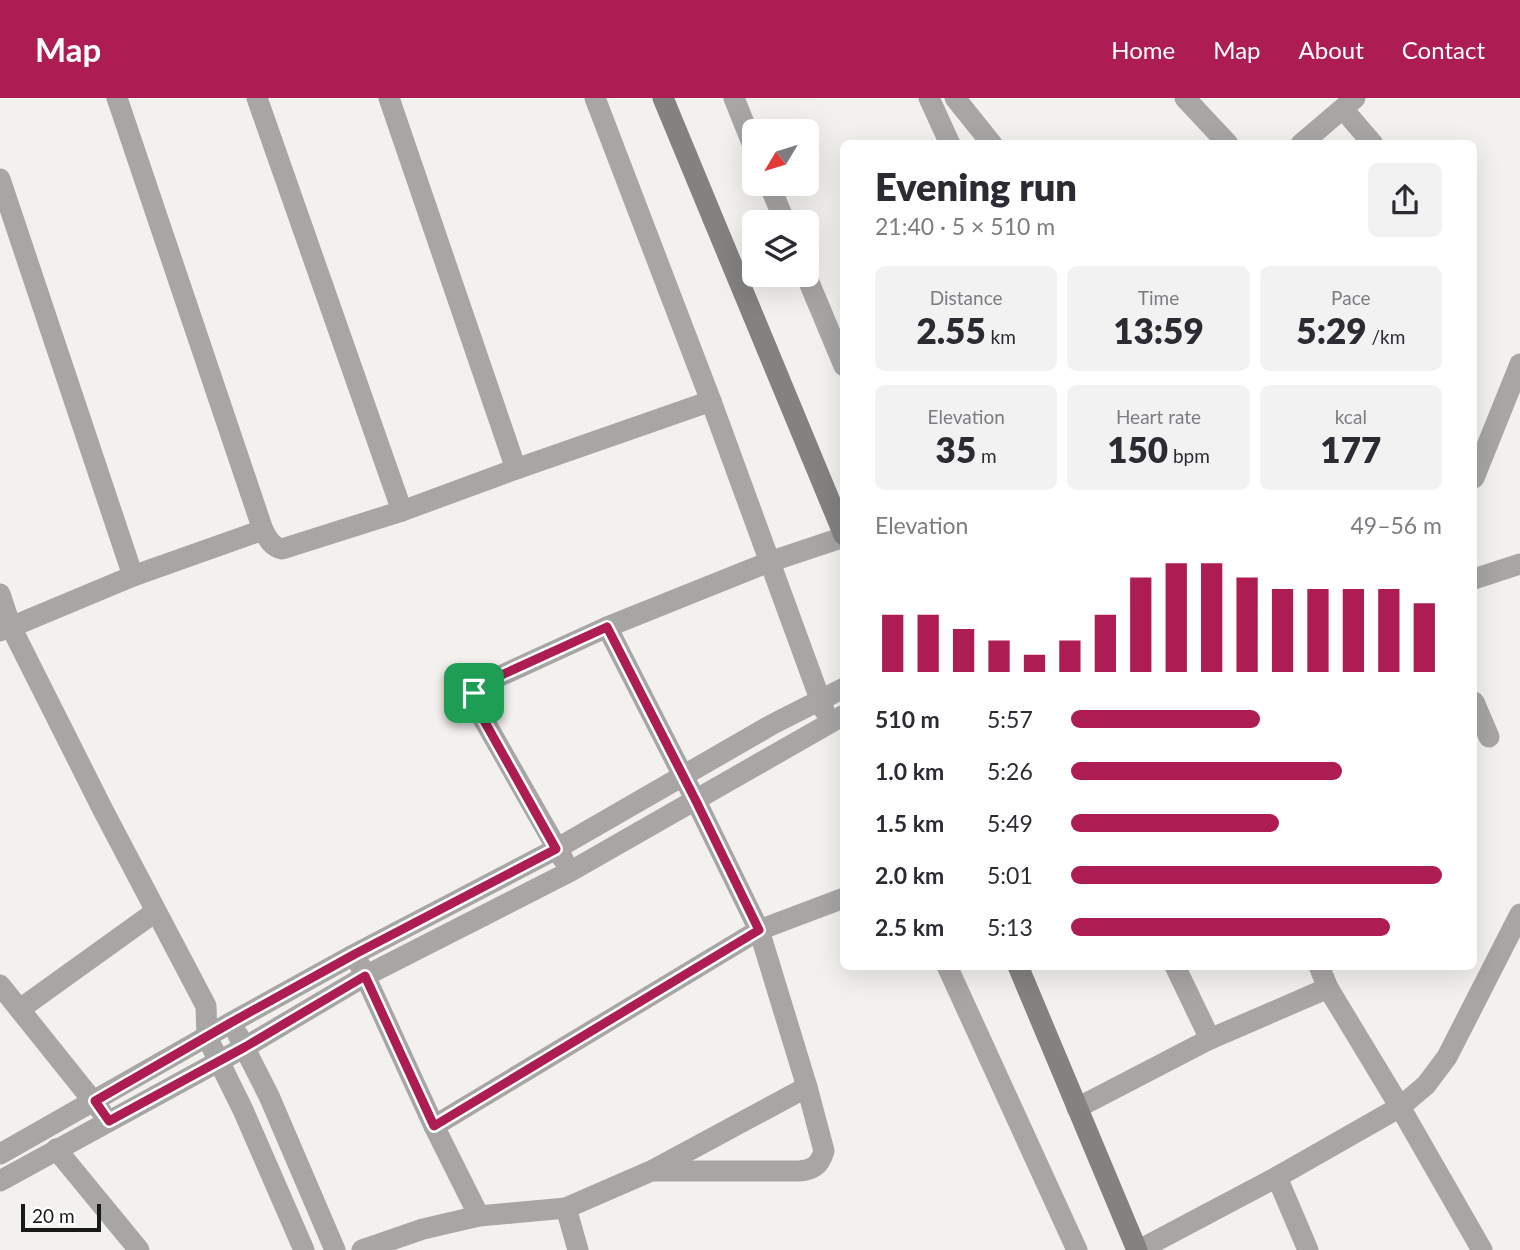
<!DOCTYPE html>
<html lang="en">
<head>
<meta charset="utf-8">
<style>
	body { margin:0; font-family:Lato,sans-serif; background:#f2f2f3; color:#2b2b33; height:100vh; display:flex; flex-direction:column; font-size:26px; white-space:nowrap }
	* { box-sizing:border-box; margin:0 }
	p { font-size:23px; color:#7c7c81 }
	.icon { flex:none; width:38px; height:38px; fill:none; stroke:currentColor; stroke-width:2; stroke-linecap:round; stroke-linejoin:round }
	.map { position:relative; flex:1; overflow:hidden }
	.sheet { position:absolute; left:840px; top:42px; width:637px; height:830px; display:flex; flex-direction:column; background:#fff; border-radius:10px; box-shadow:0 7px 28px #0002 }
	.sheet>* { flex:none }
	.needle { width:46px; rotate:232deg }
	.fabs { position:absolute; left:742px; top:21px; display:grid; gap:14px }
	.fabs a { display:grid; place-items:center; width:77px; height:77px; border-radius:10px; background:#fff; box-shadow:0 7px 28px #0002; font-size:35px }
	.scale { position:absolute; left:21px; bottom:18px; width:80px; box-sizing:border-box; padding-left:7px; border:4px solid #191917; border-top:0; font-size:19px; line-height:24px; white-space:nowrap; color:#191917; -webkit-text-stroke:5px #fff; paint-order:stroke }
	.pin { position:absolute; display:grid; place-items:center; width:60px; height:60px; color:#fff; margin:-30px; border-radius:14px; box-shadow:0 4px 10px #0006 }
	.round { display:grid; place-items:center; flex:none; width:74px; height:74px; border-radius:10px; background:#f2f2f3 }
	.headline { display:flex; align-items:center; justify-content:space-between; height:119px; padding:0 35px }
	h1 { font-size:38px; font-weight:800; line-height:52px }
	.metrics { display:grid; grid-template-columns:repeat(3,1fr); gap:10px; height:119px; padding:7px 35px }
	.metrics div { display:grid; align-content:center; border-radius:10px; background:#f2f2f3; text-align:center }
	.metrics b { font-size:35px; font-weight:800 }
	.metrics small { font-size:19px; font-weight:400 }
	.metrics p { font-size:19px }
	.chart { height:196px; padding:14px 35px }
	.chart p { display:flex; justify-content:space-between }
	.chart svg { width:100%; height:126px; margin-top:7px; stroke:#ad1c52; stroke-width:6 }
	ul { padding:0 35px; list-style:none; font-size:23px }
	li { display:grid; grid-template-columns:112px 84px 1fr; align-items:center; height:52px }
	li i { height:18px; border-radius:9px; background:#ad1c52 }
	header { display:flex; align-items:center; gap:42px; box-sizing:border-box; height:98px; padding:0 35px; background:#ad1c52; color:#fff }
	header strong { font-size:33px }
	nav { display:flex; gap:38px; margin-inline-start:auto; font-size:24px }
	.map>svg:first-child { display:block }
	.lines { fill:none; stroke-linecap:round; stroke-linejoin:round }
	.street { stroke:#a8a5a5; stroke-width:21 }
	.secondary { stroke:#848181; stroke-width:21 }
	.route-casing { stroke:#fff; stroke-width:14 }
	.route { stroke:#ad1c52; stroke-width:9 }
</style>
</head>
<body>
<header>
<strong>Map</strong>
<nav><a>Home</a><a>Map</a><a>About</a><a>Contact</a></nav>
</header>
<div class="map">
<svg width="1520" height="1152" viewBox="0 0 1520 1152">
	<rect width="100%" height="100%" fill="#f2f1ed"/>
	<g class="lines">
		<g class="street">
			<polyline points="117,0 263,432"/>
			<polyline points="257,0 402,413"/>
			<polyline points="389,0 516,371 711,303"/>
			<polyline points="595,0 711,303 824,612"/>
			<polyline points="734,0 754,50"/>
			<polyline points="929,0 950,46"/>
			<polyline points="955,0 992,46"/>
			<polyline points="1185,0 1228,46"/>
			<polyline points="1343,11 1373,46"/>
			<polyline points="1301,46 1355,0"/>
			<path d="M0 81 133 478 263 432C268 441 272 449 282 451L402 413 516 371"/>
			<polyline points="769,86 785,124"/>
			<polyline points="806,177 844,268"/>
			<polyline points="1474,380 1520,266"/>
			<polyline points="1474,481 1520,466"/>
			<polyline points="0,496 11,529 133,478"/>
			<polyline points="607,529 769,464 844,439"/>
			<polyline points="0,533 11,529 103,712 206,908 207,939 243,1012 304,1152"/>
			<polyline points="1474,604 1489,639"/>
			<polyline points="563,761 477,610 474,595 487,584 607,529 696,703 759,832 844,800"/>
			<polyline points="360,867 434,1028 479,1118"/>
			<polyline points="947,868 1077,1152"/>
			<polyline points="1175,868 1210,941"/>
			<polyline points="1319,868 1328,890 1400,1009 1482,1152"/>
			<polyline points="0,887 101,1013"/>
			<polyline points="20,911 155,814"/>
			<polyline points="238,937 269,998 335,1152"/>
			<polyline points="1077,1010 1210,941 1328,890"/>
			<path d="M434 1028 759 832 807 989 824 1053C820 1067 813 1072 799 1073H651L566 1110 578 1152"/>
			<polyline points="56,1051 139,1152"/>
			<polyline points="0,1056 232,924 355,856 556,751 773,626 844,590"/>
			<polyline points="653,1072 807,989"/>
			<polyline points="1277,1079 1308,1152"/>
			<polyline points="0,1083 245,949 365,878 571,773 844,617"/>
			<polyline points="362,1152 423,1131 479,1118 566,1110"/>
			<polyline points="1139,1152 1277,1079 1400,1009 1426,987 1447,959 1520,816"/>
		</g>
		<g class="secondary">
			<polyline points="663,0 844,437"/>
			<polyline points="1018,868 1137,1152"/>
		</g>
	</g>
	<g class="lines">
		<g class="route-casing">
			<polygon id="route" points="607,529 696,703 759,832 434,1028 365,878 245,949 109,1023 95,1003 232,924 355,856 556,751 477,610 474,595 486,584"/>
		</g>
		<use href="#route" class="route"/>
	</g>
</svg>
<div class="fabs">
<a><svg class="needle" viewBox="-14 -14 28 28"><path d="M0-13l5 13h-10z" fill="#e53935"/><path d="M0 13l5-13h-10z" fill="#7c7c81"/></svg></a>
<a><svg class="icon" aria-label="layers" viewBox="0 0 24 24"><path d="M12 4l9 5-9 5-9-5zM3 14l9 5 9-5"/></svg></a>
</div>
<div class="scale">20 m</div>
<div class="pin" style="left:474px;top:595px;background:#1e9e55"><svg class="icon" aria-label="arrive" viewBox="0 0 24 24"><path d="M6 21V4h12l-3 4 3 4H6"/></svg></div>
<section class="sheet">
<div class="headline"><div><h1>Evening run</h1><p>21:40 · 5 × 510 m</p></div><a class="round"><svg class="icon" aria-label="share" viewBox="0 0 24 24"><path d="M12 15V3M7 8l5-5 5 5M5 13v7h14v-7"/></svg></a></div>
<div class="metrics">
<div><p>Distance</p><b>2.55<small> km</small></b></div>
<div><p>Time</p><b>13:59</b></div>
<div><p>Pace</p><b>5:29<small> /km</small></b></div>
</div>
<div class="metrics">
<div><p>Elevation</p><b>35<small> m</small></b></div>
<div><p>Heart rate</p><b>150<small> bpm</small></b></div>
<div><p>kcal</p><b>177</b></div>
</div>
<div class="chart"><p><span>Elevation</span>49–56 m</p>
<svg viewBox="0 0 160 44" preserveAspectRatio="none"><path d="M5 44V24M15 44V24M25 44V29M35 44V33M45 44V38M55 44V33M65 44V24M75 44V11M85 44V6M95 44V6M105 44V11M115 44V15M125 44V15M135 44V15M145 44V15M155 44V20"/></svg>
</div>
<ul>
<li><b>510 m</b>5:57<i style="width:51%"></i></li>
<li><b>1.0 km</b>5:26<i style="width:73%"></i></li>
<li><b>1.5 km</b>5:49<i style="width:56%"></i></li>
<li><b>2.0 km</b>5:01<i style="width:100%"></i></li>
<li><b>2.5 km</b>5:13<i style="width:86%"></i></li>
</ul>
</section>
</div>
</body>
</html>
